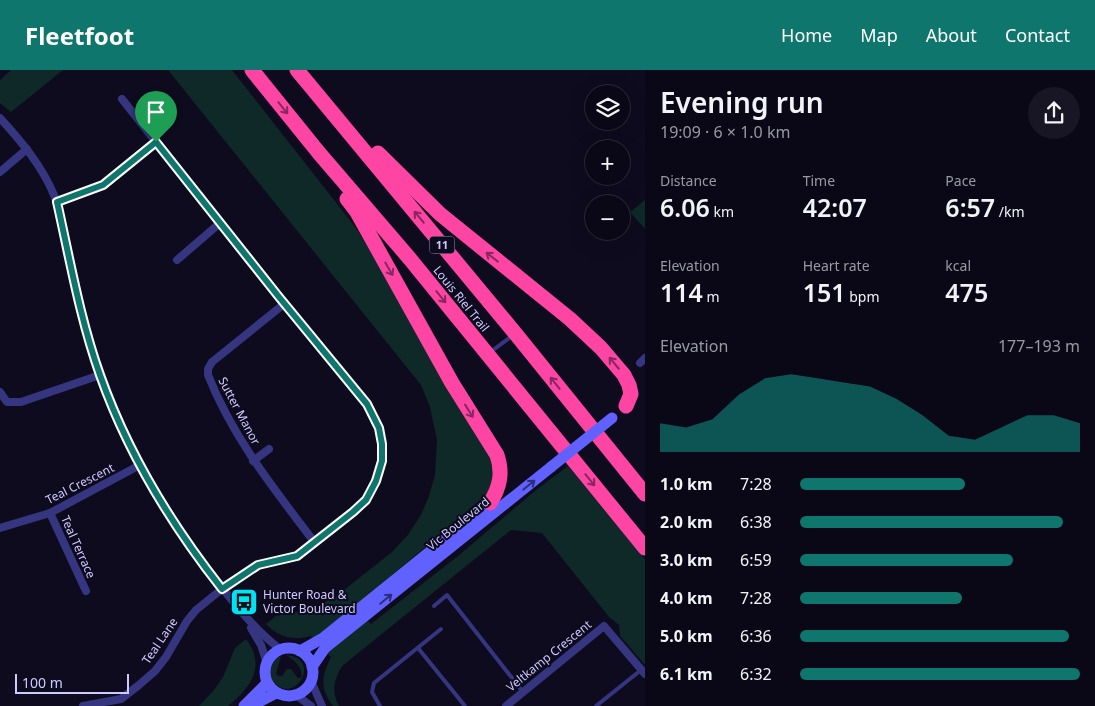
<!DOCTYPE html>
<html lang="en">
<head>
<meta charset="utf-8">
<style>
	body { margin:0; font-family:"Noto Sans",sans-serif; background:#181624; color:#f1f3f6; height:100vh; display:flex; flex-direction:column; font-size:19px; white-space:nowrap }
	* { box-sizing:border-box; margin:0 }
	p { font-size:16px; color:#999aa1 }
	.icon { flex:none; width:28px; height:28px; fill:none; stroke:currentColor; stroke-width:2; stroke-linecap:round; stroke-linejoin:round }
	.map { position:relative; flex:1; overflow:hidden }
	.details { display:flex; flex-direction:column; background:#0a0817; width:450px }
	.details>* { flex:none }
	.buttons { position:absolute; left:585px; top:15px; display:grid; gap:10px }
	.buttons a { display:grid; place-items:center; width:45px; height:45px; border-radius:50%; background:#0a0817; box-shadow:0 5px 20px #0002,0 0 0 1px #2a2936; font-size:25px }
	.scale { position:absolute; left:15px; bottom:12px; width:114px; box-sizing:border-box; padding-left:5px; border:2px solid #cecaff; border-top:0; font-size:14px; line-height:18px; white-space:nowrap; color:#cecaff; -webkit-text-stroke:4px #0e0b1f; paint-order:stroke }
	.pin { position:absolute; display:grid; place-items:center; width:42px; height:42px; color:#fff; margin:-51px -21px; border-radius:50% 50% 50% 0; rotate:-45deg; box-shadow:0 0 5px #0007 }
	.pin .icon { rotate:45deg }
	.round { display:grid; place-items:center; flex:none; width:52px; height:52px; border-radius:26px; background:#181624 }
	.head { display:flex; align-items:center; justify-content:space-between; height:85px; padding:0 15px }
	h1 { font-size:28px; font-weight:600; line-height:38px }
	.metrics { display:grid; grid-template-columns:repeat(3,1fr); gap:8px; height:85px; padding:5px 15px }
	.metrics div { display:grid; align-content:center }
	.metrics b { font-size:25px; font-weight:600 }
	.metrics small { font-size:14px; font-weight:400 }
	.metrics p { font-size:14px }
	.chart { height:140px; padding:10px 15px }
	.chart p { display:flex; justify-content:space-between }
	.chart svg { width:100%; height:90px; margin-top:5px; fill:#0f766e; opacity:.7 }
	ul { padding:0 15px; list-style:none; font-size:16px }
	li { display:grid; grid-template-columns:80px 60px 1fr; align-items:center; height:38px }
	li i { height:12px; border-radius:6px; background:#0f766e }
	header { display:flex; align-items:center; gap:30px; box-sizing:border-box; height:70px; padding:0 25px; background:#0f766e; color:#fff }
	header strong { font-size:24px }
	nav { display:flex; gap:28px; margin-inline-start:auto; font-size:18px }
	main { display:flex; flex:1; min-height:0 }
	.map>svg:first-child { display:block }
	.green { fill:#0e2928 }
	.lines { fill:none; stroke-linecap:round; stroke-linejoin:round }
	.lane { stroke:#353580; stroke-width:4 }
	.street { stroke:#353580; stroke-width:8 }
	.secondary { stroke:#6161ff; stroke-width:11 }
	.highway { stroke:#ff45a3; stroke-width:15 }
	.secondary-bridge { stroke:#6161ff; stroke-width:11 }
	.oneway { stroke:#862861 }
	.oneway2 { stroke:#2f2d79 }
	.route-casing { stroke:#fff; stroke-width:10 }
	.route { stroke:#0f766e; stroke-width:6 }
	.labels { text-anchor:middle; stroke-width:4; stroke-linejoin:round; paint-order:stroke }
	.shield { fill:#0e0b1f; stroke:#9491bc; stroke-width:1 }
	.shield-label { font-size:11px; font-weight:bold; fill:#cecaff }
	.street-label { font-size:12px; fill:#cecaff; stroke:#0e0b1f }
	.poi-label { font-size:12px; fill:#cecaff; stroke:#0e0b1f; text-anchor:start }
</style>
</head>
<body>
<header>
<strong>Fleetfoot</strong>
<nav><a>Home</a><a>Map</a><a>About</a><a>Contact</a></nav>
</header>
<main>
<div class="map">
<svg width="645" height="636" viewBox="0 0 645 636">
	<rect width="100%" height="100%" fill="#0e0b1f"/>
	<g class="green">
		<polygon points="11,0 63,0 11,42 0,33 0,10"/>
		<path d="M168 0H232L356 158 403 232 489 385C497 403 496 409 486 425L316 570 310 566C293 571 278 567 266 554L276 546 309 540 335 527 392 482 407 466 421 445 429 426 435 405 437 370 430 337 421 315Z"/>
		<polygon points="645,130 645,159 630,142"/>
		<path d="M568 396 645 489V595L620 566 619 555 609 547 542 463 511 460 342 596C334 610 331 622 339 636H333C319 618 322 606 331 587L327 583 367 550 371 554 458 486 536 420Z"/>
		<path d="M246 569C267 597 250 618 228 636H199L214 620 223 607 235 578Z"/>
		<path d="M286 585C324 589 294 636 274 612 266 603 272 591 281 586L276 603 278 606H282L287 599H291L298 608H301C304 598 294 590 286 585Z"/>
	</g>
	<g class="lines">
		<g class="lane">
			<polyline points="489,283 512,266"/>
			<polyline points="434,536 447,525 523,622"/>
			<polyline points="418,578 465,636"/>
			<polyline points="380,636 372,622 374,613 441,559"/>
			<polyline points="596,636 641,600"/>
		</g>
		<g class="street">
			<polyline points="122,29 156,72"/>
			<path d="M0 48C21 71 42 96 54 125 58 136 60 147 63 158 71 192 77 227 87 261 114 354 158 439 219 514 238 538 256 561 281 580"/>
			<polyline points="0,102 27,79"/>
			<polyline points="57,132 103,115 156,72 279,227 367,334 379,358 382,374 382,391 376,411 366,430 334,458 297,486 258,495 247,501 222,519 196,540 187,551 166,587 155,601 139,615 121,629 83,636"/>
			<polyline points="177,190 220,153"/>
			<path d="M284 234 212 292 208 299V305C233 368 274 419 315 473"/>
			<polyline points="640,293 645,288"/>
			<polyline points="0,322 7,332 21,332 100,305"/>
			<polyline points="253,391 269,379"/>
			<polyline points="50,443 86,521"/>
			<polyline points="0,458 50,443 140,395"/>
			<polyline points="251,558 261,575 267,593"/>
			<polyline points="311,611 322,636"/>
			<polyline points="296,625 311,636"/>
			<polyline points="506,636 604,556 645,604"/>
		</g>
		<g class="secondary">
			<circle cx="289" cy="602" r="24"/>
			<polyline points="300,581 323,568 490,433"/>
			<polyline points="312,597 325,578 551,397"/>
			<polyline points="244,636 267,613"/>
			<polyline points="251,636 276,623"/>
		</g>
		<g class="highway">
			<polyline points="252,0 319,83 410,189 645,478"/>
			<polyline points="297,0 515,263 645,424"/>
			<polyline points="378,83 440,144 570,249 601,278 624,305 629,315 631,324 626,336"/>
			<path d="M347 129 357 142 452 313 497 385C503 403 500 417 490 433"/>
		</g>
		<polyline class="secondary-bridge" points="551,397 612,348"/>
	</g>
	<defs><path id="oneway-shaft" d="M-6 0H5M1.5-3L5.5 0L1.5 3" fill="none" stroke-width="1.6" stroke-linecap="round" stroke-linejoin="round" transform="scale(1.25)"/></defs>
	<g class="oneway">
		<use href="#oneway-shaft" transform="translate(283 38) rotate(51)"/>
		<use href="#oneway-shaft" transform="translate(419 147) rotate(-130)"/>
		<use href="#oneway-shaft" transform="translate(492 187) rotate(-142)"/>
		<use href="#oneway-shaft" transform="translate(389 199) rotate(60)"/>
		<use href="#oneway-shaft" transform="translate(441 227) rotate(51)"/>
		<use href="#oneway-shaft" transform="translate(614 293) rotate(-130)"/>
		<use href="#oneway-shaft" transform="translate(555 313) rotate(-129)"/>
		<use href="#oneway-shaft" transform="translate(469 341) rotate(58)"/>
		<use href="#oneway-shaft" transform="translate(590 410) rotate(51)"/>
	</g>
	<g class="oneway2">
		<use href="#oneway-shaft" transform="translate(529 415) rotate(-39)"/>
		<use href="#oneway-shaft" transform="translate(386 529) rotate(-39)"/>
	</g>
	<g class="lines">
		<g class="route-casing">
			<path id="route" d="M156 72 279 227 367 334 379 358 382 374V391L376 411 366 430 353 442 297 486 258 495 222 519C170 453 128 384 100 305 80 249 70 190 57 132L103 115Z"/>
		</g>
		<use href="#route" class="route"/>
	</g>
	<defs>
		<g id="bus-square" transform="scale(1.4375)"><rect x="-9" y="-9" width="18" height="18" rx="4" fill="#00e3f5" stroke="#0e0b1f"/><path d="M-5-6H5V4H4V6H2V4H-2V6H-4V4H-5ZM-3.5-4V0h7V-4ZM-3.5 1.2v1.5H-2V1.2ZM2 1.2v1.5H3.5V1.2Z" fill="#111"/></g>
	</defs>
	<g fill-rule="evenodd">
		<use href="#bus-square" x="244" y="532"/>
	</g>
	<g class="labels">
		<rect class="shield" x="429.5" y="166.5" width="25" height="17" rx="4"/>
		<g class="shield-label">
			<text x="442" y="179">11</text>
		</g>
		<g class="street-label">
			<text transform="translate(461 229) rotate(51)" y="4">Louis Riel Trail</text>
			<text transform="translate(239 341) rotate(62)" y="4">Sutter Manor</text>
			<text transform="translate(80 414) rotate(-27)" y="4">Teal Crescent</text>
			<text transform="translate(458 454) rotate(-39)" y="4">Vic Boulevard</text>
			<text transform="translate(78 477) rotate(66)" y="4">Teal Terrace</text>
			<text transform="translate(160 571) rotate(-56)" y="4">Teal Lane</text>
			<text transform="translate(549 586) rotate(-39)" y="4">Veltkamp Crescent</text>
		</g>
		<g class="poi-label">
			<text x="263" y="529">Hunter Road &amp;<tspan x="263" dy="14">Victor Boulevard</tspan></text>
		</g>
	</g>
</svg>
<div class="buttons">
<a><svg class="icon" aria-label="layers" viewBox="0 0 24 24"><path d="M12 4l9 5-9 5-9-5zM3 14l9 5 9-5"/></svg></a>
<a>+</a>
<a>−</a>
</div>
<div class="scale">100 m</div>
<div class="pin" style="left:156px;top:72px;background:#1e9e55"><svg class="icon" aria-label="arrive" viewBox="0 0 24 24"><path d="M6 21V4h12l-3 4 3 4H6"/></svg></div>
</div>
<section class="details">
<div class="head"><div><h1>Evening run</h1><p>19:09 · 6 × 1.0 km</p></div><a class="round"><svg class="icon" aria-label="share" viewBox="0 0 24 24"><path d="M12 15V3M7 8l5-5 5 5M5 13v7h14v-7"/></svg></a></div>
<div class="metrics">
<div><p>Distance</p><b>6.06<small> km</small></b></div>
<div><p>Time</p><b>42:07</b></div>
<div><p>Pace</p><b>6:57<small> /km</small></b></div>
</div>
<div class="metrics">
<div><p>Elevation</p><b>114<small> m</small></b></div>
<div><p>Heart rate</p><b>151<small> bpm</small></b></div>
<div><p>kcal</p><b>475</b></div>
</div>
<div class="chart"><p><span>Elevation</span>177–193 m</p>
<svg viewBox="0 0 160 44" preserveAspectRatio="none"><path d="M0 44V30L10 32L20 28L30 16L40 8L50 6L60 8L70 10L80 12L90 18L100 26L110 36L120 38L130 32L140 26L150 26L160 30V44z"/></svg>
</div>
<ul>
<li><b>1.0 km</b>7:28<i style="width:59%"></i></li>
<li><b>2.0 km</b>6:38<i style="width:94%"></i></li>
<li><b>3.0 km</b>6:59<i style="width:76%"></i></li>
<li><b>4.0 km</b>7:28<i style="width:58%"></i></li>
<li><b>5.0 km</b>6:36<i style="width:96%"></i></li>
<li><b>6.1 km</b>6:32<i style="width:100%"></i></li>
</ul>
</section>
</main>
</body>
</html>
